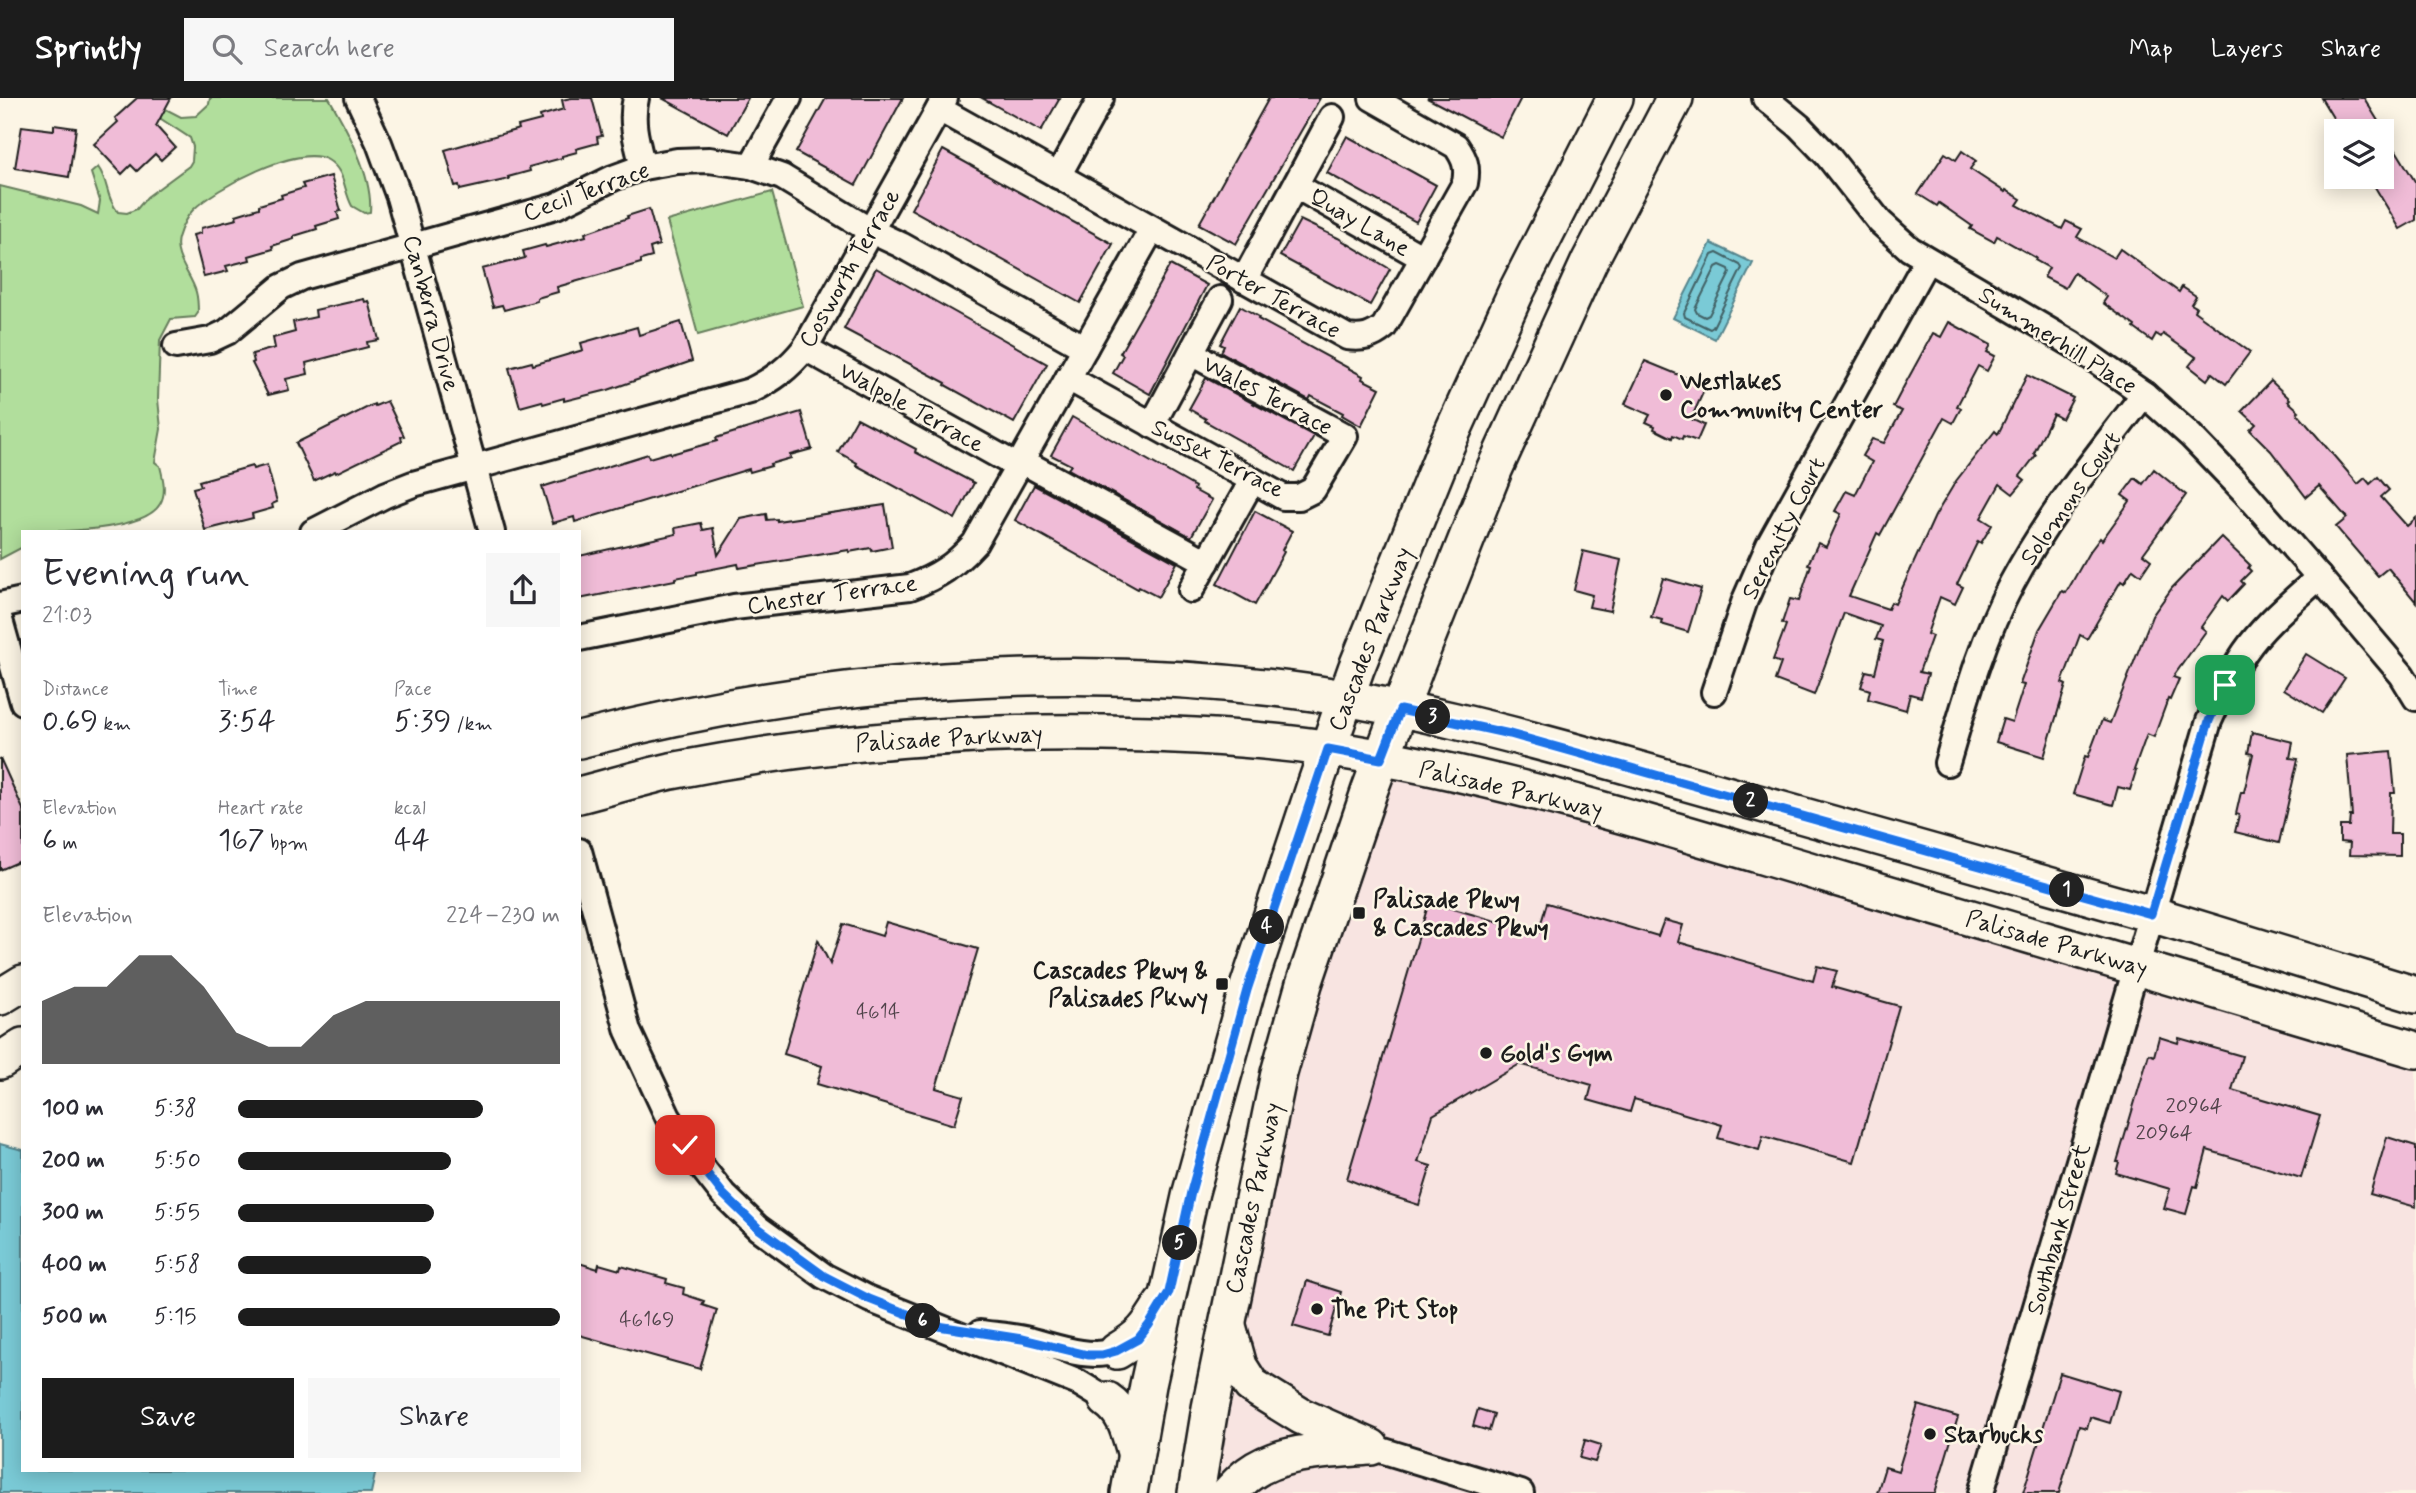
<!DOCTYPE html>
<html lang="en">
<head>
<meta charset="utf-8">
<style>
	body { margin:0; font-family:Mynerve,sans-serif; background:#f7f7f7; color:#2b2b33; height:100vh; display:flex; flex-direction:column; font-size:26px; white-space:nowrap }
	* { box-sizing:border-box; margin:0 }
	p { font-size:23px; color:#7c7c81 }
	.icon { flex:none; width:38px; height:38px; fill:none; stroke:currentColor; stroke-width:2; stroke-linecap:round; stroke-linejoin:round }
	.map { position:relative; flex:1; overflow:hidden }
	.side { position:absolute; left:21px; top:432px; width:560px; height:942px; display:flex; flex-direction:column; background:#fff; border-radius:0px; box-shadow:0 4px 18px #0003 }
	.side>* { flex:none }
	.fabs { position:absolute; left:2324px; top:21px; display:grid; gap:14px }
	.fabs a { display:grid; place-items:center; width:70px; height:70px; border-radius:0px; background:#fff; box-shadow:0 4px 18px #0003; font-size:35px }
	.pin { position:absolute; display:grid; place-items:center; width:60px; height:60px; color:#fff; margin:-30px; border-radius:14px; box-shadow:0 4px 10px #0006 }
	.km { position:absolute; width:35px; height:35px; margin:-18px; border-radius:50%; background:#222; color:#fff; font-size:19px; line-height:35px; text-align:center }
	.round { display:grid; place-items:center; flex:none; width:74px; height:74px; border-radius:0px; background:#f7f7f7 }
	.overview { display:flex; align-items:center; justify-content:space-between; height:119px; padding:0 21px }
	h1 { font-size:38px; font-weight:600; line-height:52px }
	.figures { display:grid; grid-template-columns:repeat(3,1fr); gap:10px; height:119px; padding:7px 21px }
	.figures div { display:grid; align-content:center }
	.figures b { font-size:30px; font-weight:600 }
	.figures small { font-size:19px; font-weight:400 }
	.figures p { font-size:19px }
	.chart { height:196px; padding:14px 21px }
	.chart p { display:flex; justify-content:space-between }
	.chart svg { width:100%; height:126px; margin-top:7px; fill:#1c1c1c; opacity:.7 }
	.action { display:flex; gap:14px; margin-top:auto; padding:14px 21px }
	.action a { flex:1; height:80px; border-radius:0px; background:#1c1c1c; color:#fff; font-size:28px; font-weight:600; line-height:80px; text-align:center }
	.action a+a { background:#f7f7f7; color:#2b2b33 }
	ul { padding:0 21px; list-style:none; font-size:23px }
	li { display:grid; grid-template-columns:112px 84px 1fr; align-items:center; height:52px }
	li i { height:18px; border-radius:9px; background:#1c1c1c }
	header { display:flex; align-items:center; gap:42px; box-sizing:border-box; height:98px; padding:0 35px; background:#1c1c1c; color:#fff }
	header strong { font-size:33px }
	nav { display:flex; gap:38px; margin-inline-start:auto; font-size:24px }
	.search { width:490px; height:63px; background:#f7f7f7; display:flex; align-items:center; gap:18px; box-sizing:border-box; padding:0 24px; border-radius:0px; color:#7c7c81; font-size:26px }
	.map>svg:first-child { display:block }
	.built { fill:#f8e4e1 }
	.green { fill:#b1de9c; stroke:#667d5c; stroke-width:2 }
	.water { fill:#7acad6; stroke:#54848c; stroke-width:2 }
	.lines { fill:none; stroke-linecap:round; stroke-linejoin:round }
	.shore { stroke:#426266; stroke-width:2 }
	.building { fill:#f0bcd7; stroke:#1c1c1c; stroke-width:2 }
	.street-casing { stroke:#1c1c1c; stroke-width:30 }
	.secondary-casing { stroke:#1c1c1c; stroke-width:40 }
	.street { stroke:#fcf5e5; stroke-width:24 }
	.secondary { stroke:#fcf5e5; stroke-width:35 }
	.route-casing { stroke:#fff; stroke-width:14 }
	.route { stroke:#1a73e8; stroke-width:9 }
	.poi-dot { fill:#1c1c1c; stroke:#fcf5e5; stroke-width:2.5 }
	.labels { text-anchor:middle; stroke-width:5; stroke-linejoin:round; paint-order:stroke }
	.number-label { font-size:21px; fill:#51444b }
	.street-label { font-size:24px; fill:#1c1c1c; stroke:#fcf5e5 }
	.poi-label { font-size:24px; font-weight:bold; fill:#1c1c1c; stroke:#fcf5e5; text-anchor:start }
</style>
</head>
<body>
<header>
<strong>Sprintly</strong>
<div class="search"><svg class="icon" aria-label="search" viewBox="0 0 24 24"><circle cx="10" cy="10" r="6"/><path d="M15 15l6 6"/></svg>Search here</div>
<nav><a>Map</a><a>Layers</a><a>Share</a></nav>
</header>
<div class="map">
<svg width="2416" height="1395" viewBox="0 0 2416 1395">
	<rect width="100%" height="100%" fill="#fcf5e5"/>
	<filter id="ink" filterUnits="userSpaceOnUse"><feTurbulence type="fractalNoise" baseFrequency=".0143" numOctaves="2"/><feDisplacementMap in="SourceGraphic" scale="14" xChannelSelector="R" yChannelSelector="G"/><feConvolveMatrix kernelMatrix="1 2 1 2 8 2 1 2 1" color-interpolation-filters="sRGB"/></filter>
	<g filter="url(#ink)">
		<polygon class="built" points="1381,661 2416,952 2416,1395 1196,1395 1227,1226"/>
		<g class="green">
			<path d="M210 0H329C347 31 373 78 370 114L364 115 352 108C343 92 346 73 328 62 299 45 215 90 193 112 186 119 181 130 178 140 173 159 191 176 196 194 198 201 198 208 198 215L195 219 171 221 160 242 158 301 161 331 155 364 160 368C163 380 167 395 160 406 144 434 53 434 23 434V449L0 461V88L81 108 98 116 100 103 91 75 98 69C109 84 105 98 118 114L127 115 137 111 147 99 189 68 192 63 193 49 190 40 152 15 158 7 181 19 196 18 209 6Z"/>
			<polygon points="772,94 803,208 698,237 667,123"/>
		</g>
		<g class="water">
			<polygon points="1711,145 1753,165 1715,241 1673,220"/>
			<polygon points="0,1046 23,1052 23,1372 376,1372 371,1395 0,1395"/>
		</g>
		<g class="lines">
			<g class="shore">
				<polygon points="1717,155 1740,167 1742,170 1713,229 1710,231 1685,219 1684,215 1712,157"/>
				<polygon points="1720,167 1729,171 1730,175 1709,217 1705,219 1697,215 1695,211 1716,169"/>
			</g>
		</g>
		<g class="building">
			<polygon points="137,0 171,0 156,28 175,49 161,62 155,56 137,73 131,67 122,76 94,46 118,24 115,20"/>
			<polygon points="571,0 592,0 602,38 597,39 598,45 576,51 577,54 562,58 562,60 529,69 530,73 508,79 509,81 460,92 459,87 455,88 445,52 519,31 518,28 541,22 540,18 564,11 562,2"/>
			<polygon points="662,0 748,0 728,36"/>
			<polygon points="826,0 903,0 856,87 796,54"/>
			<polygon points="982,0 1060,0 1041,33"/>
			<polygon points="1269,0 1320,0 1236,146 1199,126"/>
			<polygon points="1427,0 1521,0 1501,39"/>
			<polygon points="2321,0 2364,0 2416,85 2416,122 2400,131 2369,79 2382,79 2382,33 2341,33"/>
			<polygon points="54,27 76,30 69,79 15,70 22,28 54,32"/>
			<polygon points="1347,38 1436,87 1416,124 1327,75"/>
			<polygon points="943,52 1113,146 1080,205 911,111"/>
			<polygon points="1962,53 1976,63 1970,71 2005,94 2006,92 2021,101 2017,107 2062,131 2066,123 2082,131 2077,139 2114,160 2120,151 2179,194 2182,189 2196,198 2191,206 2196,209 2194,213 2250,254 2226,286 2212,275 2207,282 2189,268 2196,259 2163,236 2161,239 2156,236 2152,243 2134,230 2135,228 2103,205 2107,199 2074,175 2065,190 2044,179 2049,170 2035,162 2036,160 1997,138 1994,144 1970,131 1972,128 1939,105 1937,108 1918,96 1945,55 1956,62"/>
			<polygon points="331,78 341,113 337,114 339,121 316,128 317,131 294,138 294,141 272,148 273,151 249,158 250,162 226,168 228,173 204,179 193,137 201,135 201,130 237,121 236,117 259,110 259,107 282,100 281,97 304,90 302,86"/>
			<polygon points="649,111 659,147 650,150 652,159 641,162 641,165 557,189 558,194 537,200 537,203 504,212 502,207 493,209 482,171 525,160 523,153 545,147 546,149 586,138 585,135 628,120 627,118"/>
			<polygon points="1300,122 1338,140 1390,171 1370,207 1280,158"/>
			<polygon points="1170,167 1207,187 1150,296 1113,275 1123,257 1120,255"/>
			<polygon points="876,170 1047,266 1014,325 945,287 946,285 844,231"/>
			<polygon points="364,201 365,204 369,203 379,242 367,244 368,249 306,265 308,276 286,281 289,292 268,297 252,265 254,264 252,256 275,250 273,240 295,234 293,224 316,219 315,212"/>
			<polygon points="1240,208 1259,219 1258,221 1363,278 1362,281 1380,290 1361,328 1342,317 1343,315 1311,298 1309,302 1221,254 1224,248 1220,246"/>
			<polygon points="681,224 692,263 608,292 564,303 564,300 543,306 542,303 520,309 509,270 532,264 533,267 583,252 581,245 637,229 639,237"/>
			<polygon points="1949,224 1991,247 1987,254 1995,258 1987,273 1978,268 1957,308 1961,310 1953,325 1944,320 1880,437 1877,435 1849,498 1888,511 1891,504 1895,506 1935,418 1956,383 1995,333 1998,336 2027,277 2073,300 2062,321 2053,316 2034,355 2036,357 2020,378 2025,382 2013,396 2000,386 1981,420 1992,427 1981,445 1978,443 1957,486 1963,489 1955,506 1940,499 1927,536 1932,538 1919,574 1928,576 1921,599 1910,596 1906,612 1868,601 1870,592 1861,589 1866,573 1875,575 1883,543 1876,541 1881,528 1844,515 1814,597 1775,582 1781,565 1773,562 1786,527 1782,525 1790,501 1799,503 1811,467 1808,466 1818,445 1826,449 1841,416 1835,413 1846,393 1855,397 1872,364 1862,358 1872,341 1884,345 1902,313 1893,309 1904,288 1933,235 1941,239"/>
			<polygon points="1645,263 1706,288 1691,321 1704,327 1697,343 1683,338 1682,341 1673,337 1672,340 1654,331 1655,328 1646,324 1650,317 1625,306"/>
			<polygon points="1206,280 1314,338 1294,373 1205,323 1206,321 1189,311"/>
			<polygon points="2271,283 2290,301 2288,303 2299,313 2297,315 2358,386 2365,380 2370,386 2378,379 2389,392 2381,399 2407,428 2416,420 2416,504 2388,470 2378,478 2336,429 2347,420 2319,388 2306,399 2271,353 2250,332 2256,326 2242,313"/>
			<polygon points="387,303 404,338 401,339 402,343 336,375 335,373 314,383 296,345 374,306 375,308"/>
			<polygon points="801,314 812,351 790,357 791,360 770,366 771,368 750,374 749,371 575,424 574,419 553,425 542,389 648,356 649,360 670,354 671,356 717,343 716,340"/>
			<polygon points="1072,319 1195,389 1194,392 1212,402 1191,439 1068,371 1071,367 1051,357"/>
			<polygon points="857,320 916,351 915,354 974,385 955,421 856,367 857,365 838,354"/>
			<polygon points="267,367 277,404 272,406 273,410 252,416 253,420 205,432 193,390 201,388 199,383 252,368 253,371"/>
			<polygon points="2154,371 2186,397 2143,456 2151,462 2141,477 2133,471 2124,485 2121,483 2087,541 2080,537 2062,585 2066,587 2044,659 1996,644 2003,621 2012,624 2024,587 2020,586 2039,532 2062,493 2066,495 2088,456 2100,440 2102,442 2130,403 2122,397 2135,380 2143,386"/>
			<polygon points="1034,387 1177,465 1158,499 1139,489 1138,491 1015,422"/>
			<polygon points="885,407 892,449 872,453 871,450 849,454 849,452 739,470 738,466 697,474 697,476 675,480 675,482 579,501 579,458 676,436 675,430 701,425 703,432 713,430 718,457 741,421 766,416 767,422 777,421 777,423"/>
			<polygon points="1255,413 1292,433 1282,452 1284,454 1255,507 1217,486"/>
			<polygon points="2221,439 2250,467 2248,470 2251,473 2241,483 2244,486 2228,503 2223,498 2201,529 2206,533 2173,579 2179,581 2170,602 2168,601 2154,639 2147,636 2134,672 2136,673 2130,692 2118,689 2113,707 2073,696 2085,658 2088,659 2102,622 2110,625 2152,518 2172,490"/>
			<polygon points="1583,453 1621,462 1610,513 1589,509 1592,497 1574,492"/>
			<polygon points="1663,480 1701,491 1688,534 1661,526 1662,522 1651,519"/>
			<polygon points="2306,556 2345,580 2322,615 2284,591"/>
			<polygon points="2252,634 2293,644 2290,660 2298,661 2279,745 2235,734 2239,717 2236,716 2241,694 2244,694 2253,656 2248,655"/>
			<polygon points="2391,653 2395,695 2391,695 2390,736 2400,736 2400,758 2349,757 2350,745 2340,744 2340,728 2349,728 2350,718 2352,718 2347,657"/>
			<polygon points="0,660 23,711 23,762 0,772"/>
			<polygon points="1429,804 1538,835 1547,805 1658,838 1664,822 1683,827 1678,844 1813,883 1817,868 1837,873 1832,889 1899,908 1854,1064 1763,1038 1759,1052 1718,1040 1722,1027 1634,1001 1630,1014 1588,1002 1592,987 1520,966 1433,1017 1418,1064 1431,1068 1419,1107 1382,1095 1347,1081"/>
			<polygon points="886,824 978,851 936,990 963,998 954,1027 817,986 822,968 784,956 818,842 830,866 843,826 882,838"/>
			<polygon points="2159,939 2178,945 2179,940 2242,958 2232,992 2320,1018 2301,1080 2207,1052 2197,1089 2194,1088 2186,1116 2164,1110 2170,1091 2116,1075 2119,1064 2117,1064 2149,956 2154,958"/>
			<polygon points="2387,1039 2416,1048 2416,1109 2370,1096"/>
			<polygon points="579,1165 598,1171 599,1166 620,1172 621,1168 667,1181 666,1185 684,1190 683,1196 704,1203 702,1207 717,1212 700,1271 579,1237"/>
			<polygon points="1307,1183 1341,1194 1328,1238 1293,1228"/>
			<polygon points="2060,1275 2119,1293 2110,1325 2090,1319 2087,1330 2079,1328 2059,1395 2023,1395"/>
			<polygon points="1918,1307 1958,1319 1935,1395 1877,1395 1885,1369 1898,1373"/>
			<polygon points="1478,1311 1494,1316 1489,1333 1473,1328"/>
			<polygon points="1585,1342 1601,1347 1595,1364 1580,1360"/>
		</g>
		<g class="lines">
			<g class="street-casing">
				<g id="street">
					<polyline points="358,0 379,45 399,99 492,434"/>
					<path d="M636 0C630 24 637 45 643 69"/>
					<polyline points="1765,0 1799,28 1827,57 1880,124 1910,151 2072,246 2144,296 2191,338 2245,394 2319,479 2402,577 2416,600"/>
					<path d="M939 11 1347 239C1363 241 1372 239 1384 229L1465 85C1468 69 1465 61 1456 48L1372 0"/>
					<polyline points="751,68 789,0"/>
					<polyline points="1058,78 1101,0"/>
					<polyline points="1296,88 1423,160"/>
					<polyline points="1244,182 1332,19"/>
					<polyline points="176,248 210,242 227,234 281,189 302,179 556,108 613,80 643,69 677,63 709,62 751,68 782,79 871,133 901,147 1085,250"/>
					<polyline points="805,250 1019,369"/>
					<polyline points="1068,280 1283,399 1299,399 1313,392 1345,338 1191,255"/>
					<polyline points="1152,327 1220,201"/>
					<polyline points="1022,363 1207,464"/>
					<path d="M313 434 385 397 413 386 750 293C773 282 789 270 805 250L945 0"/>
					<polyline points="1191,492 1252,383"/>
					<polyline points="0,507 23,502"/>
					<polyline points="0,522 23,604"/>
					<path d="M579 540 734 509 910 489C939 478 954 468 975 445L1152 131"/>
					<polyline points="1714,594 1745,502 1769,447 1927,162"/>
					<path d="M1947 665C1965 604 1982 541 2012 485 2048 417 2098 357 2144 296"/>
					<polyline points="579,753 628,933 668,1019 694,1059 723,1096 758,1130 824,1178 869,1201 1079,1285 1107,1302"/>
					<path d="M980 1235C995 1237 1010 1238 1024 1241 1055 1248 1085 1262 1117 1253"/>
					<polyline points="1371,1349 1521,1395"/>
					<path d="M1981 1395 2209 623C2220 599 2230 576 2245 554 2265 525 2293 503 2319 479"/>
				</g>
			</g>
			<g class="secondary-casing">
				<g id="secondary">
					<path d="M579 642C815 581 1071 561 1313 595 1406 609 1500 633 1591 658L2151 816 2416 897"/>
					<path d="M579 697C610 689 640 680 671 673 814 645 959 633 1104 635 1179 636 1256 640 1331 651 1499 677 1663 729 1826 777 2023 835 2220 893 2416 952"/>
					<polyline points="0,899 23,885"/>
					<polyline points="0,963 23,948"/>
					<polyline points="1228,1228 1239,1268 1251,1287 1301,1318 1371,1349"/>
					<path d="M1117 1253C1142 1238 1147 1231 1162 1206"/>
					<path d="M1107 1302C1125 1314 1129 1334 1135 1354"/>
					<polyline points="1129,1395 1148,1287 1191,1094 1247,892 1314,690 1356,571 1447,346 1516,194 1615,0"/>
					<polyline points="1196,1395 1210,1310 1279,975 1304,886 1370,691 1415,571 1494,372 1589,164 1675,0"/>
					<path d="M1229 1395C1235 1389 1242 1381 1249 1376 1281 1352 1329 1353 1367 1349"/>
				</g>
			</g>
			<use href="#street" class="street"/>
			<use href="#secondary" class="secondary"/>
		</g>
	</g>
	<g class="lines" filter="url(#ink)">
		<g class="route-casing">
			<polyline id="route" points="685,1047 723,1096 758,1130 824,1178 869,1201 938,1228 1022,1241 1088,1257 1102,1257 1116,1253 1138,1241 1149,1227 1169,1194 1191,1094 1247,892 1328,651 1381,661 1400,612 1510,636 2151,816 2209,623 2225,587"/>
		</g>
		<use href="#route" class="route"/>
	</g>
	<g class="poi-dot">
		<circle cx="1666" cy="297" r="7"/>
		<rect x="1352" y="808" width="14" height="14" rx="3.5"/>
		<rect x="1215" y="879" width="14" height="14" rx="3.5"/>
		<circle cx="1486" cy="955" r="7"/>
		<circle cx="1317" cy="1211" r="7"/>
		<circle cx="1930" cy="1336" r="7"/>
	</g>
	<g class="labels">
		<g class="number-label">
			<text x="878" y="920">4614</text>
			<text x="2194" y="1014">20964</text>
			<text x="2164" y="1041">20964</text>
			<text x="647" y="1228">46169</text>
		</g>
		<g class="street-label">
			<text transform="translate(586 93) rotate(-20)" y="8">Cecil Terrace</text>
			<text transform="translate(1360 124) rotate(30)" y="8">Quay Lane</text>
			<text transform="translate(849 170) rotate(-60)" y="8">Cosworth Terrace</text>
			<text transform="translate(1274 198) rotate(29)" y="8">Porter Terrace</text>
			<text transform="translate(432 215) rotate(75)" y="8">Canberra Drive</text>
			<text transform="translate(2058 242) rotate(32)" y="8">Summerhill Place</text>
			<text transform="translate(1268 297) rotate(28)" y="8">Wales Terrace</text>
			<text transform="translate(912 309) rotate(29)" y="8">Walpole Terrace</text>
			<text transform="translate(1218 360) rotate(27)" y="8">Sussex Terrace</text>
			<text transform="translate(2070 400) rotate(-55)" y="8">Solomons Court</text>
			<text transform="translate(1783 430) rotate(-63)" y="8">Serenity Court</text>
			<text transform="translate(832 496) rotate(-8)" y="8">Chester Terrace</text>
			<text transform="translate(1370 541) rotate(-69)" y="8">Cascades Parkway</text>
			<text transform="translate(949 640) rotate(-3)" y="8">Palisade Parkway</text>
			<text transform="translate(1511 691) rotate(13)" y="8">Palisade Parkway</text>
			<text transform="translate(2057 845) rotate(16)" y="8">Palisade Parkway</text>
			<text transform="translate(1253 1100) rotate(-78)" y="8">Cascades Parkway</text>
			<text transform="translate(2058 1131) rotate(-74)" y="8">Southbank Street</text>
		</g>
		<g class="poi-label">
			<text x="1680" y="291">Westlakes<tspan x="1680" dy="28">Community Center</tspan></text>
			<text x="1373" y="809">Palisade Pkwy<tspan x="1373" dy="28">&amp; Cascades Pkwy</tspan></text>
			<text x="1208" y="880" text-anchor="end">Cascades Pkwy &amp;<tspan x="1208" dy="28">Palisades Pkwy</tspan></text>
			<text x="1500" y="963">Gold's Gym</text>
			<text x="1331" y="1219">The Pit Stop</text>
			<text x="1944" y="1344">Starbucks</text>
		</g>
	</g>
</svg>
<div class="fabs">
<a><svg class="icon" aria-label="layers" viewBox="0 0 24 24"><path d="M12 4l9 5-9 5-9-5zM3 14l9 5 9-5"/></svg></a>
</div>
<div class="pin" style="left:2225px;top:587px;background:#1e9e55"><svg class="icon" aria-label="arrive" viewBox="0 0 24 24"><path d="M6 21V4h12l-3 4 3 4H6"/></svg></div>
<div class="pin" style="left:685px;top:1047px;background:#d93025"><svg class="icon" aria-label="check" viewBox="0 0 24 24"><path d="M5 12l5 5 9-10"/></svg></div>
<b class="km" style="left:2067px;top:792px">1</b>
<b class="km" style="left:1751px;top:703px">2</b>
<b class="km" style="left:1433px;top:619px">3</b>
<b class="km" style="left:1267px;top:829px">4</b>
<b class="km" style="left:1180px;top:1145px">5</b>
<b class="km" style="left:923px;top:1223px">6</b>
<section class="side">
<div class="overview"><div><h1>Evening run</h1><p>21:03</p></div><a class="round"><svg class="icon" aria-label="share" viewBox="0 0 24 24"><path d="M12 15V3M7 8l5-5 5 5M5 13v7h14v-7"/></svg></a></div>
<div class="figures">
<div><p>Distance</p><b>0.69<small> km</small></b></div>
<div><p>Time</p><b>3:54</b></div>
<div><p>Pace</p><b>5:39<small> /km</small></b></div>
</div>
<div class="figures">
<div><p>Elevation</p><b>6<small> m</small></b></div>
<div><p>Heart rate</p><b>167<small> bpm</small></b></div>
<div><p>kcal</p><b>44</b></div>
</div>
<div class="chart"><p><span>Elevation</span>224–230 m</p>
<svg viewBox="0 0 160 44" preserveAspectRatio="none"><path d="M0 44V22L10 17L20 17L30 6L40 6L50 17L60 33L70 38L80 38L90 27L100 22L110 22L120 22L130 22L140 22L150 22L160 22V44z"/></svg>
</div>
<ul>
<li><b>100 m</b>5:38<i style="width:76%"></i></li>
<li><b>200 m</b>5:50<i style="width:66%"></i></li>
<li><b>300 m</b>5:55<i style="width:61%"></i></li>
<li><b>400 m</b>5:58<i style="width:60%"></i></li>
<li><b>500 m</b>5:15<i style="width:100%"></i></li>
</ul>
<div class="action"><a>Save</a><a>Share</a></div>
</section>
</div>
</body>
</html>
